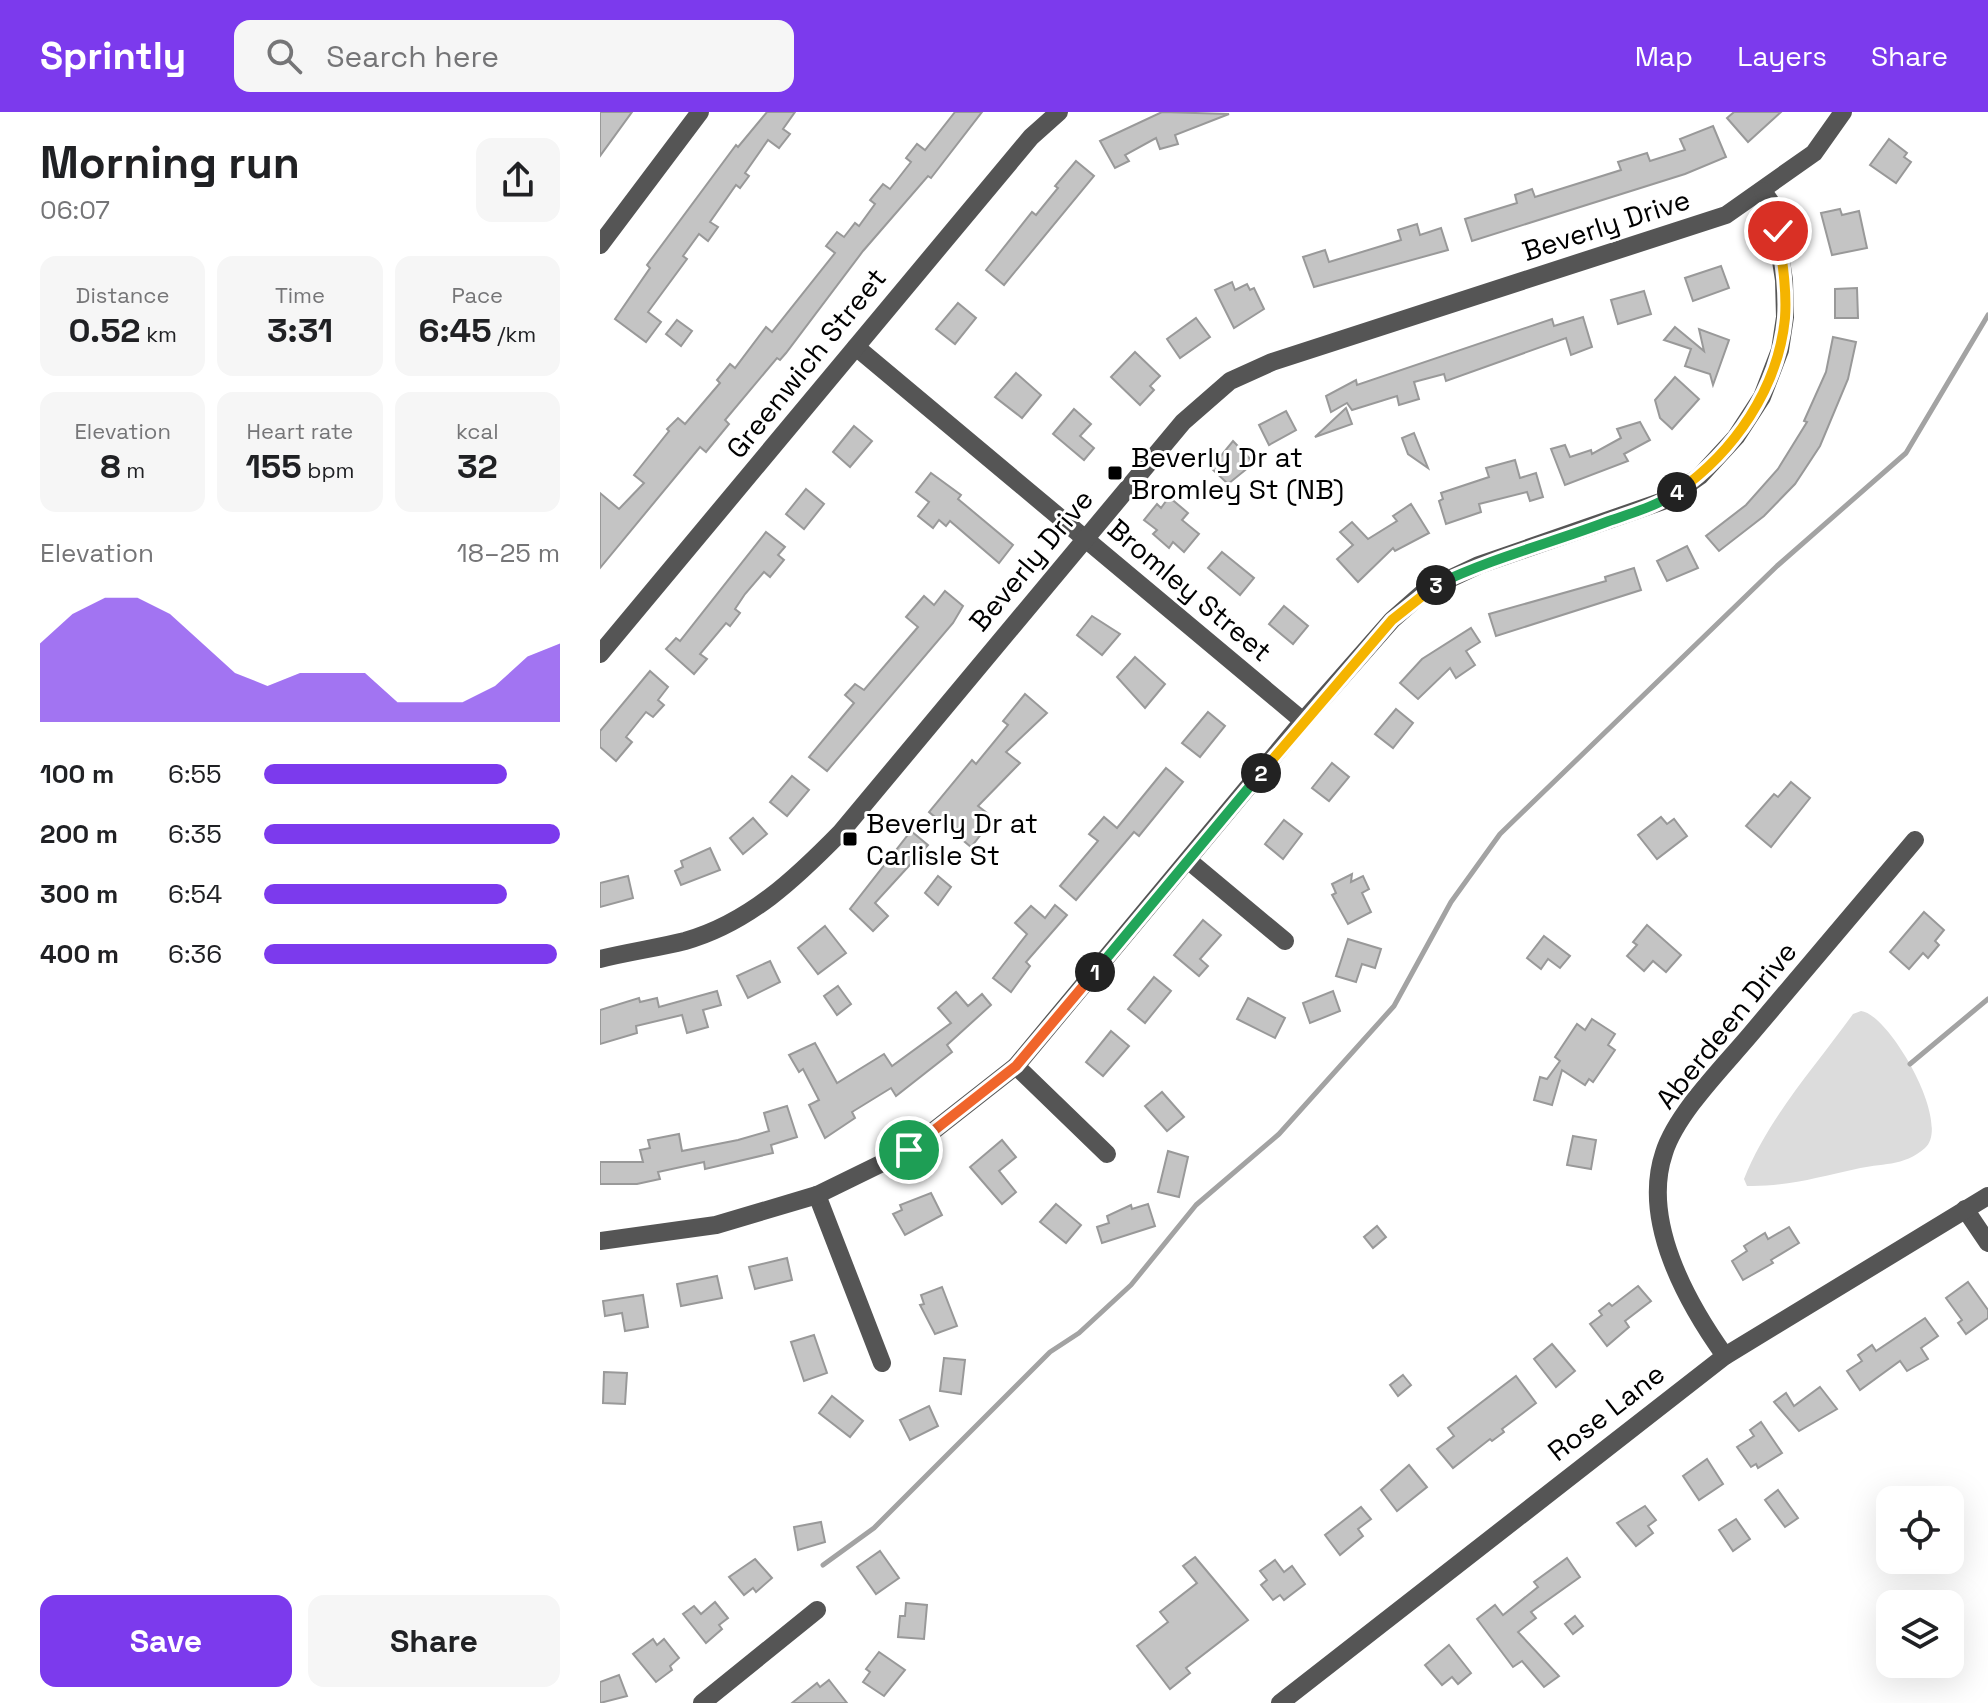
<!DOCTYPE html>
<html lang="en">
<head>
<meta charset="utf-8">
<style>
	body { margin:0; font-family:"Space Grotesk",sans-serif; background:#f6f6f6; color:#202124; height:100vh; display:flex; flex-direction:column; font-size:30px; white-space:nowrap }
	* { box-sizing:border-box; margin:0 }
	p { font-size:26px; color:#757577 }
	.icon { flex:none; width:44px; height:44px; fill:none; stroke:currentColor; stroke-width:2; stroke-linecap:round; stroke-linejoin:round }
	.map { position:relative; flex:1; overflow:hidden }
	.details { display:flex; flex-direction:column; background:#fff; width:600px }
	.details>* { flex:none }
	.buttons { position:absolute; left:1276px; top:1374px; display:grid; gap:16px }
	.buttons a { display:grid; place-items:center; width:88px; height:88px; border-radius:16px; background:#fff; box-shadow:0 8px 32px #0002; font-size:40px }
	.pin { position:absolute; display:grid; place-items:center; width:68px; height:68px; color:#fff; margin:-34px; border:4px solid #fff; border-radius:50%; box-shadow:0 2px 8px #0007 }
	.km { position:absolute; width:40px; height:40px; margin:-20px; border-radius:50%; background:#222; color:#fff; font-size:22px; line-height:40px; text-align:center }
	.round { display:grid; place-items:center; flex:none; width:84px; height:84px; border-radius:16px; background:#f6f6f6 }
	.summary { display:flex; align-items:center; justify-content:space-between; height:136px; padding:0 40px }
	h1 { font-size:44px; font-weight:700; line-height:60px }
	.metrics { display:grid; grid-template-columns:repeat(3,1fr); gap:12px; height:136px; padding:8px 40px }
	.metrics div { display:grid; align-content:center; border-radius:16px; background:#f6f6f6; text-align:center }
	.metrics b { font-size:34px; font-weight:700 }
	.metrics small { font-size:22px; font-weight:400 }
	.metrics p { font-size:22px }
	.chart { height:224px; padding:16px 40px }
	.chart p { display:flex; justify-content:space-between }
	.chart svg { width:100%; height:144px; margin-top:8px; fill:#7c3aed; opacity:.7 }
	.action { display:flex; gap:16px; margin-top:auto; padding:16px 40px }
	.action a { flex:1; height:92px; border-radius:16px; background:#7c3aed; color:#fff; font-size:32px; font-weight:700; line-height:92px; text-align:center }
	.action a+a { background:#f6f6f6; color:#202124 }
	ul { padding:0 40px; list-style:none; font-size:26px }
	li { display:grid; grid-template-columns:128px 96px 1fr; align-items:center; height:60px }
	li i { height:20px; border-radius:10px; background:#7c3aed }
	header { display:flex; align-items:center; gap:48px; box-sizing:border-box; height:112px; padding:0 40px; background:#7c3aed; color:#fff }
	header strong { font-size:38px }
	nav { display:flex; gap:44px; margin-inline-start:auto; font-size:28px }
	.search { width:560px; height:72px; background:#f6f6f6; display:flex; align-items:center; gap:20px; box-sizing:border-box; padding:0 28px; border-radius:16px; color:#757577; font-size:30px }
	main { display:flex; flex:1; min-height:0 }
	.map>svg:first-child { display:block }
	.green { fill:#dcdcdc }
	.lines { fill:none; stroke-linecap:round; stroke-linejoin:round }
	.stream { stroke:#a3a3a3; stroke-width:5 }
	.building { fill:#c4c4c4; stroke:#999; stroke-width:2 }
	.minor { stroke:#555; stroke-width:18 }
	.split-1-casing { stroke:#fff; stroke-width:16 }
	.split-2-casing { stroke:#fff; stroke-width:16 }
	.split-3-casing { stroke:#fff; stroke-width:16 }
	.split-4-casing { stroke:#fff; stroke-width:16 }
	.split-5-casing { stroke:#fff; stroke-width:16 }
	.split-1 { stroke:#f0652b; stroke-width:10 }
	.split-2 { stroke:#22a559; stroke-width:10 }
	.split-3 { stroke:#f5b400; stroke-width:10 }
	.split-4 { stroke:#22a559; stroke-width:10 }
	.split-5 { stroke:#f5b400; stroke-width:10 }
	.poi-dot { fill:#000; stroke:#fff; stroke-width:3 }
	.labels { text-anchor:middle; stroke-width:6; stroke-linejoin:round; paint-order:stroke }
	.street-label { font-size:28px; fill:#000; stroke:#fff }
	.poi-label { font-size:28px; fill:#000; stroke:#fff; text-anchor:start }
</style>
</head>
<body>
<header>
<strong>Sprintly</strong>
<div class="search"><svg class="icon" aria-label="search" viewBox="0 0 24 24"><circle cx="10" cy="10" r="6"/><path d="M15 15l6 6"/></svg>Search here</div>
<nav><a>Map</a><a>Layers</a><a>Share</a></nav>
</header>
<main>
<section class="details">
<div class="summary"><div><h1>Morning run</h1><p>06:07</p></div><a class="round"><svg class="icon" aria-label="share" viewBox="0 0 24 24"><path d="M12 15V3M7 8l5-5 5 5M5 13v7h14v-7"/></svg></a></div>
<div class="metrics">
<div><p>Distance</p><b>0.52<small> km</small></b></div>
<div><p>Time</p><b>3:31</b></div>
<div><p>Pace</p><b>6:45<small> /km</small></b></div>
</div>
<div class="metrics">
<div><p>Elevation</p><b>8<small> m</small></b></div>
<div><p>Heart rate</p><b>155<small> bpm</small></b></div>
<div><p>kcal</p><b>32</b></div>
</div>
<div class="chart"><p><span>Elevation</span>18–25 m</p>
<svg viewBox="0 0 160 44" preserveAspectRatio="none"><path d="M0 44V20L10 11L20 6L30 6L40 11L50 20L60 29L70 33L80 29L90 29L100 29L110 38L120 38L130 38L140 33L150 24L160 20V44z"/></svg>
</div>
<ul>
<li><b>100 m</b>6:55<i style="width:82%"></i></li>
<li><b>200 m</b>6:35<i style="width:100%"></i></li>
<li><b>300 m</b>6:54<i style="width:82%"></i></li>
<li><b>400 m</b>6:36<i style="width:99%"></i></li>
</ul>
<div class="action"><a>Save</a><a>Share</a></div>
</section>
<div class="map">
<svg width="1388" height="1591" viewBox="0 0 1388 1591">
	<rect width="100%" height="100%" fill="#fff"/>
	<path class="green" d="M1261 899C1288 901 1353 1011 1325 1036 1304 1055 1280 1051 1256 1057 1219 1065 1186 1075 1147 1074L1144 1067C1168 1006 1215 955 1253 902Z"/>
	<g class="lines">
		<g class="stream">
			<polyline points="1310,952 1388,887"/>
			<polyline points="223,1453 274,1416 450,1240 479,1221 531,1173 596,1093 679,1022 794,894 851,790 900,722 1177,454 1306,341 1388,203"/>
		</g>
	</g>
	<g class="building">
		<polygon points="0,0 32,0 0,44"/>
		<polygon points="167,0 195,0 183,17 190,22 179,36 168,28 145,61 149,64 140,76 136,73 110,110 118,115 108,129 99,122 83,144 87,147 48,200 61,210 46,230 15,207 50,156 47,153 136,33 138,35"/>
		<polygon points="355,0 382,0 331,66 328,64 263,139 186,241 180,248 177,246 125,308 129,312 106,340 100,335 0,456 0,381 19,397 44,371 34,363 69,319 67,317 78,306 85,312 120,271 117,268 130,252 135,256 166,215 172,220 235,141 226,134 237,120 244,125 255,111 259,114 275,92 270,88 283,72 290,77 311,50 306,46 317,32 325,38"/>
		<polygon points="562,0 629,2 575,23 578,32 560,37 556,26 525,43 529,49 515,56 500,29"/>
		<polygon points="1134,0 1181,0 1148,30 1127,6"/>
		<polygon points="1113,14 1126,45 1085,62 872,129 865,107 917,91 915,83 932,77 935,85 1021,58 1018,50 1047,41 1050,49 1085,38 1080,27"/>
		<polygon points="1289,27 1307,41 1304,45 1311,50 1296,71 1270,53"/>
		<polygon points="476,49 494,64 404,173 386,158 432,100 436,103 458,76 455,74"/>
		<polygon points="1240,97 1242,103 1259,99 1267,136 1232,143 1221,101"/>
		<polygon points="817,112 820,123 841,116 848,138 714,175 703,145 725,138 729,150 801,128 798,118"/>
		<polygon points="1121,154 1129,176 1093,189 1085,166"/>
		<polygon points="632,170 635,178 647,172 650,178 654,176 664,197 634,216 615,178"/>
		<polygon points="1257,176 1258,206 1235,206 1235,177"/>
		<polygon points="1044,179 1051,202 1018,212 1011,188"/>
		<polygon points="358,191 376,206 355,232 336,217"/>
		<polygon points="983,205 992,235 971,243 966,226 846,269 844,262 814,270 819,287 799,293 797,284 752,298 747,291 731,300 726,284 756,268 757,273 952,207 954,214"/>
		<polygon points="596,206 610,225 580,246 567,227"/>
		<polygon points="77,208 92,219 81,234 66,222"/>
		<polygon points="1075,215 1104,239 1099,217 1129,228 1113,273 1110,262 1085,254 1091,237 1064,228"/>
		<polygon points="1233,225 1256,230 1248,267 1220,334 1195,372 1164,404 1119,439 1106,424 1146,393 1178,357 1207,310 1204,309 1226,260"/>
		<polygon points="535,240 560,264 550,274 554,278 540,293 511,265"/>
		<polygon points="416,261 441,283 422,306 395,285"/>
		<polygon points="1075,265 1099,287 1072,317 1060,306 1055,288"/>
		<polygon points="746,296 752,312 715,325"/>
		<polygon points="474,297 491,312 480,324 494,336 484,348 453,322"/>
		<polygon points="686,299 696,318 669,333 659,313"/>
		<polygon points="1040,310 1050,328 1024,342 1028,349 965,373 951,337 965,333 970,345 991,338 992,342 1021,326 1017,317"/>
		<polygon points="254,314 272,329 250,355 233,340"/>
		<polygon points="814,321 828,356 808,342 802,326"/>
		<polygon points="633,329 654,351 628,372 611,356"/>
		<polygon points="915,348 920,366 936,361 943,385 930,389 927,380 879,392 881,400 846,412 839,389 843,387 841,381 889,365 886,356"/>
		<polygon points="331,361 361,383 358,387 364,392 413,433 399,451 350,409 346,414 339,408 333,416 318,404 329,390 316,380"/>
		<polygon points="206,377 224,392 204,417 186,402"/>
		<polygon points="569,385 588,401 582,408 599,422 584,440 573,430 569,436 553,422 557,418 544,408 557,392 561,396"/>
		<polygon points="811,392 829,421 795,439 793,436 758,470 737,447 753,433 740,420 752,410 768,427 797,409 793,404"/>
		<polygon points="166,420 185,435 178,443 184,448 170,465 164,460 145,482 135,497 140,501 130,514 126,511 100,542 107,547 94,562 66,537 76,526 80,529"/>
		<polygon points="1087,434 1098,456 1067,469 1057,449"/>
		<polygon points="622,440 654,466 640,483 608,456"/>
		<polygon points="1034,456 1041,478 896,524 889,502 1006,469 1005,465"/>
		<polygon points="345,479 363,494 353,511 227,659 209,645 254,591 245,583 255,572 264,578 318,515 306,505 324,484 334,493"/>
		<polygon points="684,494 708,514 693,532 669,512"/>
		<polygon points="492,504 520,522 502,543 477,523"/>
		<polygon points="871,516 880,530 866,539 875,553 856,566 850,556 818,587 800,571 822,547"/>
		<polygon points="535,545 565,572 545,596 517,565"/>
		<polygon points="50,559 68,575 58,588 64,593 53,605 46,600 26,625 32,630 16,649 0,635 0,619"/>
		<polygon points="425,582 447,601 406,640 420,651 378,694 387,701 376,715 382,721 371,735 329,700 372,648 376,652 408,613 403,609"/>
		<polygon points="796,597 813,611 793,636 775,622"/>
		<polygon points="608,600 625,614 600,645 582,631"/>
		<polygon points="732,651 749,665 729,689 712,676"/>
		<polygon points="566,656 583,670 539,724 534,720 476,788 460,774 498,729 489,722 504,705 517,716"/>
		<polygon points="192,664 209,678 187,704 170,690"/>
		<polygon points="1191,670 1210,686 1171,735 1146,714 1174,682 1178,685"/>
		<polygon points="1061,705 1067,712 1074,707 1087,724 1057,747 1038,723"/>
		<polygon points="153,706 167,722 143,742 130,726"/>
		<polygon points="684,708 702,722 683,747 665,732"/>
		<polygon points="311,719 328,733 275,791 288,804 273,819 250,797"/>
		<polygon points="110,736 120,758 81,773 75,759 83,755 81,749"/>
		<polygon points="752,762 751,770 763,764 769,777 762,781 771,800 748,812 732,783 736,781 732,772"/>
		<polygon points="28,764 33,786 0,795 0,771"/>
		<polygon points="338,764 351,775 338,793 325,781"/>
		<polygon points="455,793 467,803 426,850 430,854 411,880 393,866 427,822 415,811 431,794 445,806"/>
		<polygon points="1324,800 1344,818 1335,829 1339,833 1328,846 1323,841 1309,857 1290,840"/>
		<polygon points="603,808 621,823 600,847 608,854 599,864 574,843"/>
		<polygon points="1047,813 1081,843 1066,860 1053,849 1044,859 1027,844 1037,833 1033,830"/>
		<polygon points="225,814 246,841 218,862 198,836"/>
		<polygon points="944,824 970,844 960,856 948,847 941,857 927,846"/>
		<polygon points="748,827 781,837 775,856 762,852 756,870 736,864"/>
		<polygon points="170,849 180,870 148,886 137,864"/>
		<polygon points="554,865 571,879 545,911 528,897"/>
		<polygon points="238,874 251,892 237,903 224,884"/>
		<polygon points="117,879 121,893 103,898 108,915 87,921 82,903 36,914 37,921 0,932 0,898 39,886 40,890 57,886 59,895"/>
		<polygon points="733,879 740,899 710,911 703,891"/>
		<polygon points="356,880 368,894 382,882 391,893 347,933 352,940 296,984 291,976 252,1000 255,1006 225,1026 209,993 219,988 203,957 199,960 189,943 215,931 237,971 284,942 292,954 351,911 338,896"/>
		<polygon points="648,886 685,906 675,926 637,907"/>
		<polygon points="992,907 1015,922 1008,933 1015,938 993,970 989,967 985,973 962,958 952,993 934,988 940,965 947,967 960,949 955,945 977,912 985,918"/>
		<polygon points="511,919 529,934 503,964 486,950"/>
		<polygon points="562,980 584,1005 567,1019 545,994"/>
		<polygon points="187,994 197,1025 171,1033 173,1041 105,1057 104,1050 58,1060 60,1067 37,1072 0,1072 0,1050 43,1050 40,1038 50,1036 48,1028 79,1022 82,1039 138,1028 169,1019 164,1001"/>
		<polygon points="973,1024 996,1028 991,1057 967,1053"/>
		<polygon points="402,1028 416,1045 399,1059 416,1080 402,1092 370,1055"/>
		<polygon points="568,1039 588,1045 579,1085 558,1080"/>
		<polygon points="331,1081 342,1103 305,1123 293,1102 302,1098 300,1093"/>
		<polygon points="456,1092 481,1113 466,1131 440,1110"/>
		<polygon points="548,1092 555,1114 502,1131 497,1115 509,1111 507,1104 531,1093 532,1097"/>
		<polygon points="777,1114 786,1125 773,1136 764,1125"/>
		<polygon points="1189,1115 1199,1131 1171,1148 1173,1151 1143,1168 1132,1149 1147,1139 1144,1134 1165,1121 1168,1127"/>
		<polygon points="187,1146 192,1168 155,1177 149,1155"/>
		<polygon points="117,1164 122,1186 81,1194 77,1172"/>
		<polygon points="1368,1170 1388,1198 1388,1206 1366,1222 1358,1211 1362,1208 1346,1186"/>
		<polygon points="1038,1174 1051,1189 1025,1209 1029,1215 1007,1234 990,1212 1002,1203 999,1199 1009,1191 1012,1194"/>
		<polygon points="342,1175 357,1214 335,1222 320,1193 324,1192 321,1183"/>
		<polygon points="43,1183 48,1215 25,1219 22,1201 5,1204 3,1189"/>
		<polygon points="1325,1206 1338,1224 1321,1236 1328,1247 1307,1259 1300,1249 1260,1278 1247,1259 1262,1249 1258,1243 1272,1233 1276,1239"/>
		<polygon points="214,1223 227,1261 204,1269 191,1230"/>
		<polygon points="952,1232 975,1259 956,1275 934,1247"/>
		<polygon points="344,1246 365,1248 361,1282 340,1279"/>
		<polygon points="4,1260 27,1261 25,1292 3,1291"/>
		<polygon points="803,1263 811,1273 798,1284 790,1273"/>
		<polygon points="916,1264 936,1291 902,1317 904,1320 892,1329 890,1327 853,1356 837,1337 854,1324 848,1316"/>
		<polygon points="1220,1275 1237,1297 1199,1319 1174,1290 1186,1281 1194,1294"/>
		<polygon points="232,1284 263,1309 250,1325 219,1301"/>
		<polygon points="329,1294 338,1314 310,1328 300,1308"/>
		<polygon points="1161,1310 1182,1341 1158,1356 1156,1352 1151,1355 1137,1335 1154,1324 1150,1318"/>
		<polygon points="1107,1347 1123,1372 1099,1388 1083,1364"/>
		<polygon points="809,1353 827,1375 797,1399 781,1378"/>
		<polygon points="1178,1378 1198,1406 1185,1415 1165,1388"/>
		<polygon points="1045,1394 1056,1408 1048,1414 1053,1421 1036,1434 1017,1411"/>
		<polygon points="761,1395 771,1407 758,1417 763,1424 740,1443 725,1423"/>
		<polygon points="1136,1407 1150,1427 1133,1439 1119,1418"/>
		<polygon points="221,1410 225,1430 198,1438 194,1415"/>
		<polygon points="280,1439 299,1466 276,1482 257,1455"/>
		<polygon points="595,1445 648,1508 586,1556 590,1561 570,1577 537,1534 568,1510 560,1500 597,1471 583,1454"/>
		<polygon points="967,1446 980,1465 931,1500 936,1506 918,1520 959,1564 944,1575 922,1549 913,1555 877,1507 895,1493 903,1503 938,1475 934,1470"/>
		<polygon points="155,1447 172,1466 156,1480 153,1476 144,1483 129,1465"/>
		<polygon points="675,1448 684,1460 692,1454 705,1472 684,1488 680,1483 673,1488 661,1473 667,1468 660,1459"/>
		<polygon points="115,1490 128,1506 119,1513 122,1517 106,1531 83,1502 94,1494 101,1502"/>
		<polygon points="306,1491 327,1493 324,1527 298,1525 300,1504 305,1504"/>
		<polygon points="975,1504 983,1514 973,1522 965,1512"/>
		<polygon points="53,1527 57,1533 64,1527 79,1546 70,1554 72,1558 56,1570 33,1542"/>
		<polygon points="849,1533 871,1561 858,1572 852,1565 842,1573 825,1553"/>
		<polygon points="279,1540 305,1558 284,1584 263,1570 270,1560 266,1557"/>
		<polygon points="19,1563 27,1584 0,1591 0,1570"/>
		<polygon points="229,1568 247,1591 192,1591 217,1571 220,1575"/>
	</g>
	<g class="lines">
		<g class="minor">
			<polyline points="0,133 100,0"/>
			<polyline points="256,235 703,609"/>
			<polyline points="0,542 431,25 459,0"/>
			<polyline points="589,749 685,829"/>
			<path d="M0 847C28 840 57 836 85 829 149 811 196 766 241 720L583 310 630 269 672 250 1126 103 1214 41 1243 0"/>
			<polyline points="416,954 507,1042"/>
			<polyline points="217,1083 282,1251"/>
			<polyline points="1365,1097 1388,1131"/>
			<polyline points="0,1129 116,1113 217,1083 309,1038 416,954 703,609 792,508 826,478 879,453 1066,388 1100,364 1136,325 1162,285 1180,238 1185,205 1184,168 1172,92 1163,79"/>
			<path d="M1125 1244C1087 1191 1041 1109 1064 1041 1076 1002 1123 955 1150 923 1205 858 1260 793 1315 728"/>
			<polyline points="102,1591 217,1498"/>
			<polyline points="680,1591 1125,1244 1388,1084"/>
		</g>
	</g>
	<g class="lines">
		<g class="split-1-casing">
			<polyline id="split-1" points="309,1038 416,954 495,860"/>
		</g>
		<g class="split-2-casing">
			<polyline id="split-2" points="495,860 661,661"/>
		</g>
		<g class="split-3-casing">
			<polyline id="split-3" points="661,661 792,508 836,473"/>
		</g>
		<g class="split-4-casing">
			<path id="split-4" d="M836 473C892 446 951 431 1009 409 1032 401 1057 394 1077 380"/>
		</g>
		<g class="split-5-casing">
			<path id="split-5" d="M1077 380C1134 340 1178 277 1185 206 1187 177 1182 148 1178 119"/>
		</g>
		<use href="#split-1" class="split-1"/>
		<use href="#split-2" class="split-2"/>
		<use href="#split-3" class="split-3"/>
		<use href="#split-4" class="split-4"/>
		<use href="#split-5" class="split-5"/>
	</g>
	<g class="poi-dot">
		<rect x="507" y="353" width="16" height="16" rx="4"/>
		<rect x="242" y="719" width="16" height="16" rx="4"/>
	</g>
	<g class="labels">
		<g class="street-label">
			<text transform="translate(1006 113) rotate(-18)" y="10">Beverly Drive</text>
			<text transform="translate(206 251) rotate(-51)" y="10">Greenwich Street</text>
			<text transform="translate(431 448) rotate(-50)" y="10">Beverly Drive</text>
			<text transform="translate(590 478) rotate(40)" y="10">Bromley Street</text>
			<text transform="translate(1126 913) rotate(-51)" y="10">Aberdeen Drive</text>
			<text transform="translate(1006 1300) rotate(-38)" y="10">Rose Lane</text>
		</g>
		<g class="poi-label">
			<text x="531" y="355">Beverly Dr at<tspan x="531" dy="32">Bromley St (NB)</tspan></text>
			<text x="266" y="721">Beverly Dr at<tspan x="266" dy="32">Carlisle St</tspan></text>
		</g>
	</g>
</svg>
<div class="buttons">
<a><svg class="icon" aria-label="locate" viewBox="0 0 24 24"><circle cx="12" cy="12" r="6"/><path d="M12 2v4M12 18v4M2 12h4M18 12h4"/></svg></a>
<a><svg class="icon" aria-label="layers" viewBox="0 0 24 24"><path d="M12 4l9 5-9 5-9-5zM3 14l9 5 9-5"/></svg></a>
</div>
<div class="pin" style="left:309px;top:1038px;background:#1e9e55"><svg class="icon" aria-label="arrive" viewBox="0 0 24 24"><path d="M6 21V4h12l-3 4 3 4H6"/></svg></div>
<div class="pin" style="left:1178px;top:119px;background:#d93025"><svg class="icon" aria-label="check" viewBox="0 0 24 24"><path d="M5 12l5 5 9-10"/></svg></div>
<b class="km" style="left:495px;top:860px">1</b>
<b class="km" style="left:661px;top:661px">2</b>
<b class="km" style="left:836px;top:473px">3</b>
<b class="km" style="left:1077px;top:380px">4</b>
</div>
</main>
</body>
</html>
